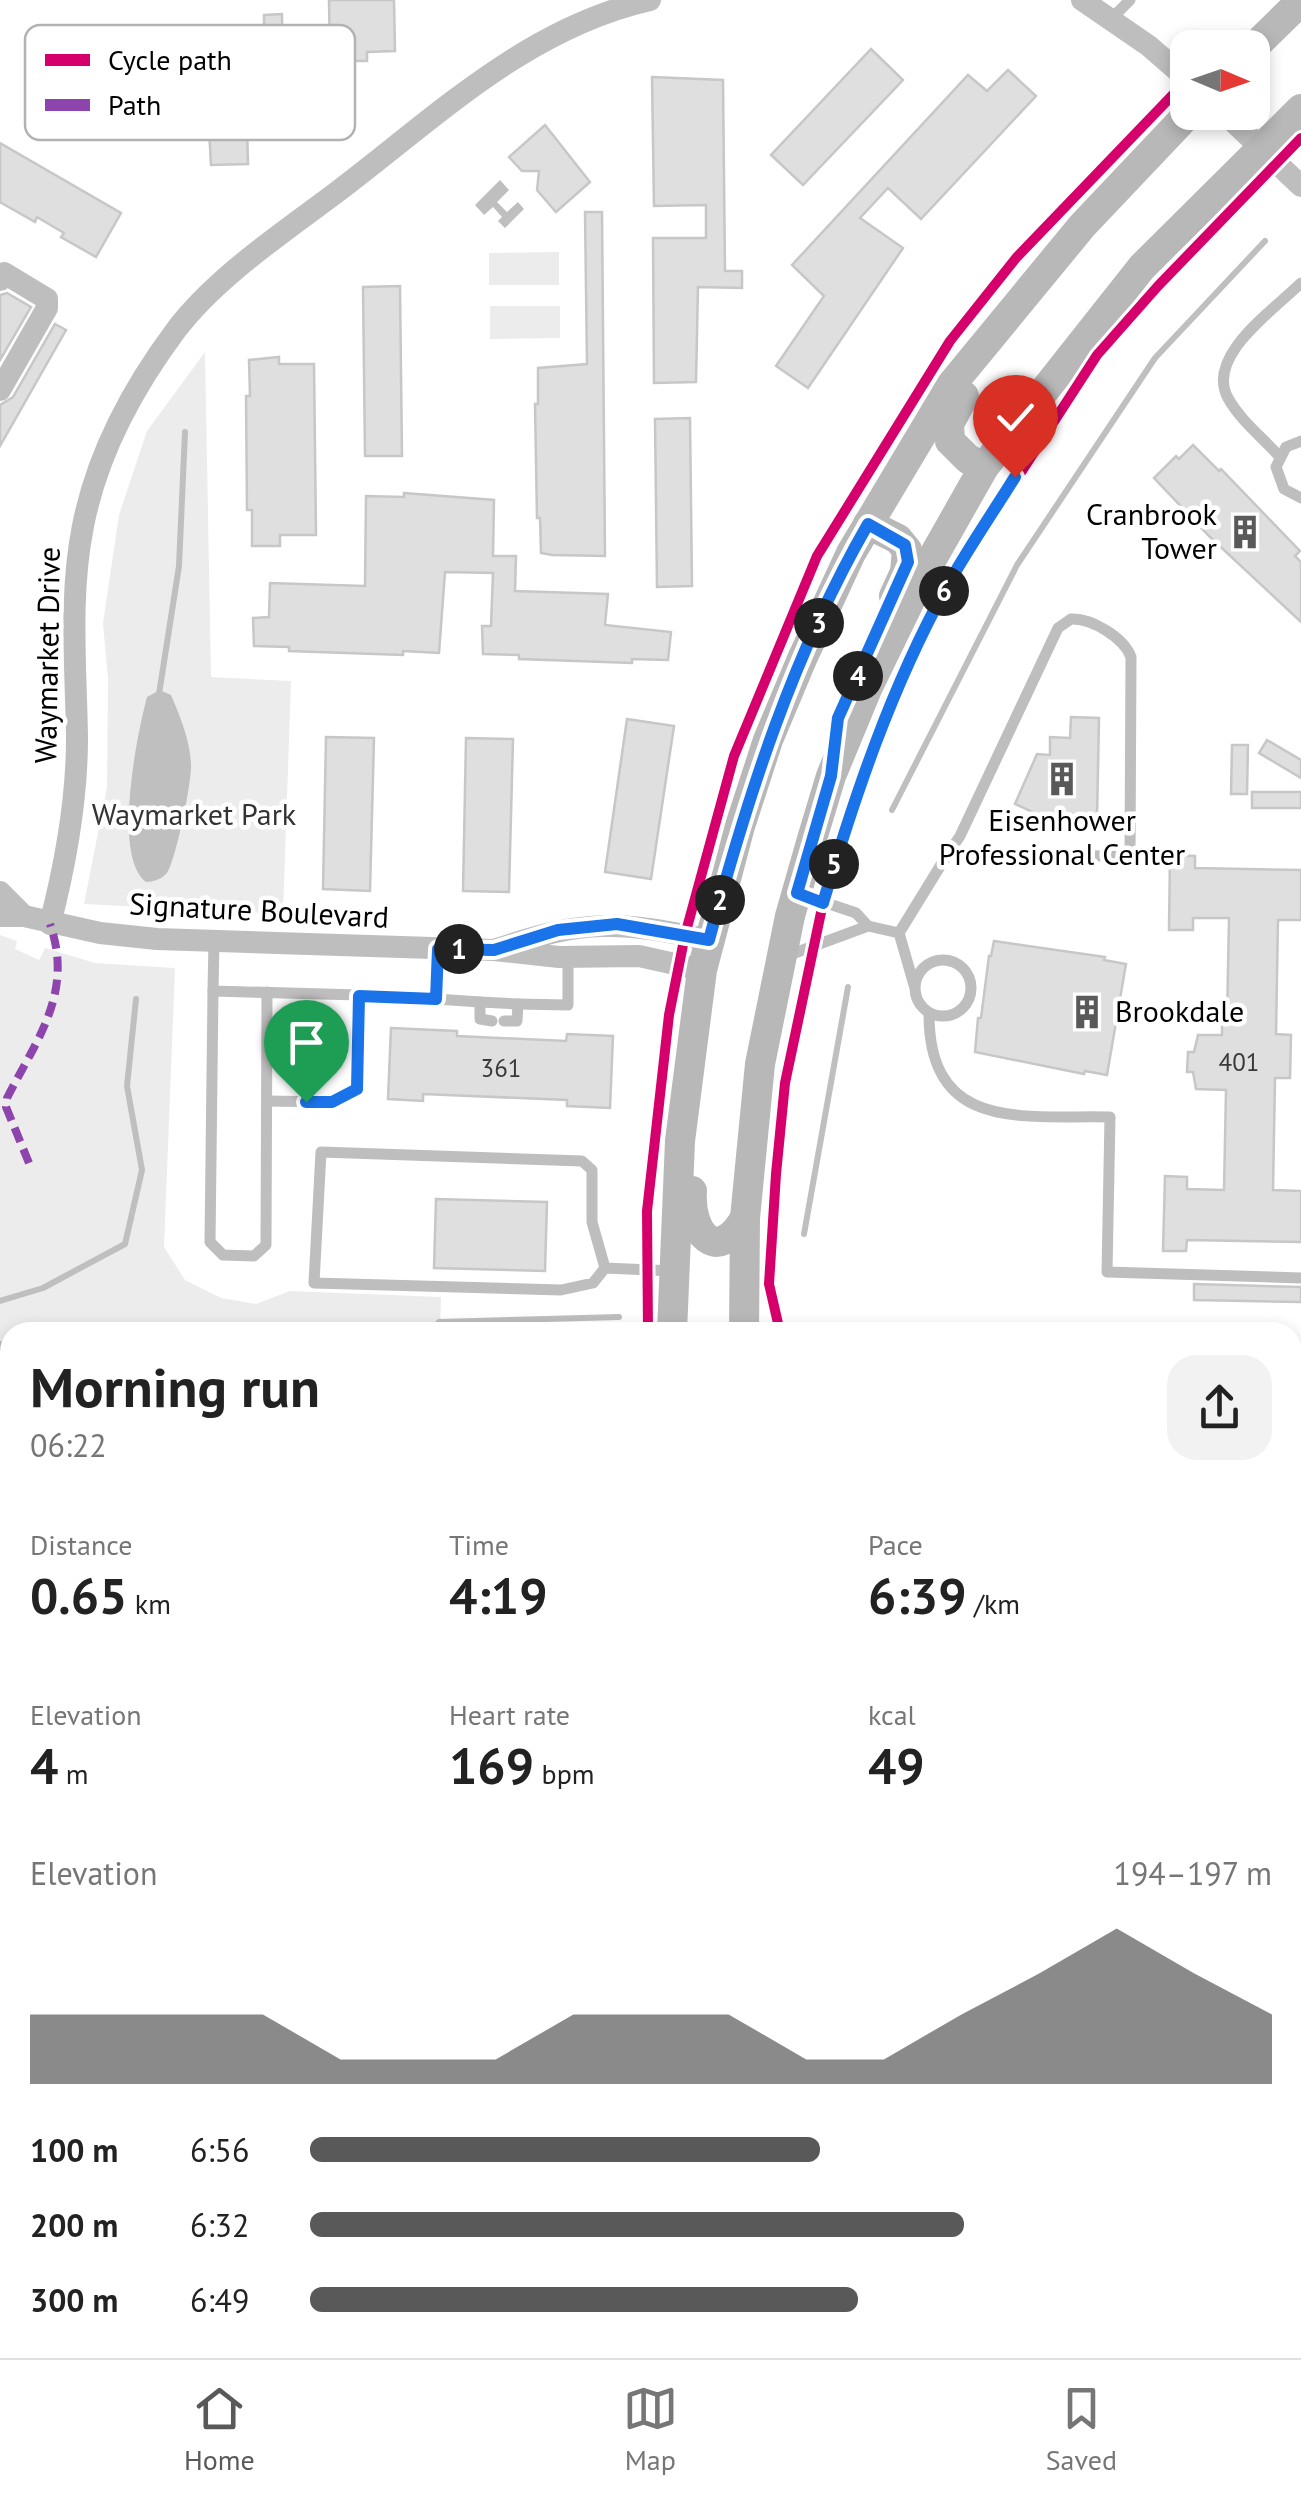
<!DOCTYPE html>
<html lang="en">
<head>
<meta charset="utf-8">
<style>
	body { margin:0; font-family:"PT Sans",sans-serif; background:#f2f2f2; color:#222; height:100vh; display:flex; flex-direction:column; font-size:38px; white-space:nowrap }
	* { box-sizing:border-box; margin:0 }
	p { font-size:32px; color:#767676 }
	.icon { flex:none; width:55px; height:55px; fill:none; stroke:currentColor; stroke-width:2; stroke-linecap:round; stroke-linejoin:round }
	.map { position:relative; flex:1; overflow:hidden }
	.panel { position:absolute; left:0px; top:1322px; width:1302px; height:1038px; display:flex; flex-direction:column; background:#fff; border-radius:30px 30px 0 0; box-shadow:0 5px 15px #0003 }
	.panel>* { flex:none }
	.needle { width:65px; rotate:92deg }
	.buttons { position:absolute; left:1170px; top:30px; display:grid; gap:20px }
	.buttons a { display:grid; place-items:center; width:100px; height:100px; border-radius:20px; background:#fff; box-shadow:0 5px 15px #0003; font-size:50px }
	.pin { position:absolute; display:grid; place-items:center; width:85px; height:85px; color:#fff; margin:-102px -42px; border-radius:50% 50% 50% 0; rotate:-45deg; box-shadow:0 0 10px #0007 }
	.pin .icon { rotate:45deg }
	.km { position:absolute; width:50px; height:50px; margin:-25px; border-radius:50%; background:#222; color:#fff; font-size:28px; line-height:50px; text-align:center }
	.round { display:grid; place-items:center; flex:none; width:105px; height:105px; border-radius:30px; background:#f2f2f2 }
	.headline { display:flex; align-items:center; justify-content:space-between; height:170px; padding:0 30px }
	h1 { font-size:55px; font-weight:800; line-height:75px }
	.metrics { display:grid; grid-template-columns:repeat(3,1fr); gap:15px; height:170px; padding:10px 30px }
	.metrics div { display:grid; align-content:center }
	.metrics b { font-size:50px; font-weight:800 }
	.metrics small { font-size:28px; font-weight:400 }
	.metrics p { font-size:28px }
	.chart { height:280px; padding:20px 30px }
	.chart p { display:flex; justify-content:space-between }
	.chart svg { width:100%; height:180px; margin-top:10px; fill:#595959; opacity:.7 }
	ul { padding:0 30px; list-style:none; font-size:32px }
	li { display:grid; grid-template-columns:160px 120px 1fr; align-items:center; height:75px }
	li i { height:25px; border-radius:12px; background:#595959 }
	.tabs { display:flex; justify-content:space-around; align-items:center; height:140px; border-top:2px solid #e0e0e0; background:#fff; font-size:28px; color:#767676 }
	.tabs a { display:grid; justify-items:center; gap:5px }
	.tabs .on { color:#595959 }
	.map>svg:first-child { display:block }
	.green { fill:#ececec }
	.water { fill:#bfbfbf }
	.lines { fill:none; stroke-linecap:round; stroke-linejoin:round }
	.stream { stroke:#bfbfbf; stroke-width:6 }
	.building { fill:#dfdfdf; stroke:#c7c7c7; stroke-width:2.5 }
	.service { stroke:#bebebe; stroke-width:11 }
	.minor { stroke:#bebebe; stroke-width:22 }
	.tertiary { stroke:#bebebe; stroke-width:28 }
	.secondary { stroke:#b8b8b8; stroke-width:30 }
	.quiet { stroke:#8e44ad; stroke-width:8; stroke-dasharray:15 8; stroke-linecap:butt }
	.cycleway-casing { stroke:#fff; stroke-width:16 }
	.cycleway { stroke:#d6006c; stroke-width:10 }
	.route-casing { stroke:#fff; stroke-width:20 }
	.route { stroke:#1a73e8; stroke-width:12 }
	.labels { text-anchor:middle; stroke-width:9; stroke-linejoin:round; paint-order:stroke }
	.number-label { font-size:25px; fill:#383838 }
	.poi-label { font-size:30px; fill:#000; stroke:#fff; text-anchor:end }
	.street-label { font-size:30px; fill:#000; stroke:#fff }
	.park-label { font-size:30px; fill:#333; stroke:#fff }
	.key { fill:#fff; stroke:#b2b2b2; stroke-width:2.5 }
	.key-label { font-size:28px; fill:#000 }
</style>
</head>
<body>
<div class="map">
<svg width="1301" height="2358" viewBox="0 0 1301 2358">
	<rect width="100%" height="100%" fill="#fff"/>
	<g class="green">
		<polygon points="559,252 559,285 489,285 489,253"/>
		<polygon points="490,306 560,306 560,338 490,339"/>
		<polygon points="205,352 211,677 291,681 283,914 84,904 107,787 108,679 103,623 119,515 147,431"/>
		<polygon points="0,935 17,941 15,949 39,960 45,948 95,963 175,968 164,1247 185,1280 221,1298 256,1304 290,1291 441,1297 440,1332 10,1332 10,1343 0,1341"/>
	</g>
	<g class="water">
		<polygon points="500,180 509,190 497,202 507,212 518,202 524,209 505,228 498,221 502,217 493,207 484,215 475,205"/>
		<path d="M160 690 171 695C180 716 190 740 191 764 192 781 176 860 167 873 162 879 153 882 146 882 112 856 137 735 147 697Z"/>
		<polygon points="0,1341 10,1343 10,1427 0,1426"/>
	</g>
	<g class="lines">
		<g class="stream">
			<polyline points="159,694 179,566 185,432"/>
			<polyline points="892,810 1017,565 1155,358 1265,241"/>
			<polyline points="804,1234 848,987"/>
			<polyline points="0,1301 43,1288 125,1244 142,1170 127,1086 136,999"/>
			<polyline points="432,1332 439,1322 619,1317"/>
		</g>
	</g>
	<g class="building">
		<polygon points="329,0 394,0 395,51 367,52 367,61 330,61"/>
		<polygon points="282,14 283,95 255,96 255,105 250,105 251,127 247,126 248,164 211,165 207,93 210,35 264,34 264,15"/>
		<polygon points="871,49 903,80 803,185 771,155"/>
		<polygon points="1008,70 1036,96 921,219 888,188 860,218 903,248 808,388 776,366 824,296 792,265 968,75 987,91"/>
		<polygon points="652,77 723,80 725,271 742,271 742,288 698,287 696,382 654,383 653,238 706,238 706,205 654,206"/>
		<polygon points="545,125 590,182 556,212 537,190 539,171 522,171 509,157"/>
		<polygon points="0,143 121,213 96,257 61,237 64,233 37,217 35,222 0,202"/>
		<polygon points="585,212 602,212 605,556 552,555 541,553 540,518 537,518 535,404 538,404 538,368 587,364"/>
		<polygon points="400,286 402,456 365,456 363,287"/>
		<polygon points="7,293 31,307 0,360 0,295"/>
		<polygon points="55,324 66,330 0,446 0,405 13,397"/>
		<polygon points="279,357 279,364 314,364 316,535 280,535 280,546 252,546 252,510 247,510 246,396 250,396 249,360"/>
		<polygon points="690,418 692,586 657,587 655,419"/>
		<polygon points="1193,445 1219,471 1221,469 1300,551 1295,556 1301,562 1301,622 1210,537 1154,478 1176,456 1179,459"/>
		<polygon points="404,493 494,500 493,556 516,556 515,591 608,594 605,625 671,632 668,660 632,659 632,663 519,659 519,655 483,654 482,626 491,626 493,573 445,572 439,653 403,651 403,655 289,651 289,647 254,646 253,618 269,617 270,583 365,586 366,496 404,497"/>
		<polygon points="1071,717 1099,718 1097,819 1068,818 1068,814 1043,813 1041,816 1015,804 1037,754 1050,755 1050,737 1070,738"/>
		<polygon points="627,719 674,726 651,879 605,872"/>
		<polygon points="326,737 374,738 370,891 323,889"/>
		<polygon points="466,738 513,739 509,892 463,891"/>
		<polygon points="1267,740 1301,760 1301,778 1259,753"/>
		<polygon points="1232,745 1248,745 1247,794 1231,794"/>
		<rect x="1252" y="792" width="49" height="16"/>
		<polygon points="1170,855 1195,856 1195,868 1301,870 1301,920 1278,920 1276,1034 1291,1035 1290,1078 1275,1078 1273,1190 1301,1191 1301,1242 1187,1240 1186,1251 1163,1251 1165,1176 1187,1177 1187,1189 1224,1190 1226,1090 1196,1089 1193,1072 1187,1072 1188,1052 1194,1052 1198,1035 1222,1035 1222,1020 1227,1020 1229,918 1193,918 1193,930 1169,930"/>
		<polygon points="994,941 1105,957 1104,960 1126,964 1107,1075 1085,1071 1084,1074 975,1052 978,1018 981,1018 989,956 991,956"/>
		<polygon points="391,1028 457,1031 457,1036 566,1041 567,1034 613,1036 610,1108 567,1106 567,1100 423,1094 423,1101 388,1099"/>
		<polygon points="436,1199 547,1202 545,1271 434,1268"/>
		<polygon points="1194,1284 1301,1287 1301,1302 1194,1300"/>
	</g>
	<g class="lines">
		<g class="service">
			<polyline points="1111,19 1130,0"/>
			<polyline points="1301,441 1286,447 1276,467 1284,489 1301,498"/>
			<path d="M1279 456C1263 438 1240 420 1228 398 1205 356 1274 310 1301 283"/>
			<path d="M1071 619C1092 618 1124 638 1131 657L1130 856 947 855 960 836 1058 628Z"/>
			<polyline points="797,893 856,913 868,926"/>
			<polyline points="899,933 947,855"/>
			<polyline points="214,941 213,991 359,995"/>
			<polyline points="438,949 436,999 480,1002 480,1019 492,1021"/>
			<polyline points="784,957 868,926 899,933 914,985"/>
			<circle cx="943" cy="988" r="28"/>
			<polyline points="213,991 210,1242 223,1255 254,1256 266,1245 267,992"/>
			<polyline points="480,1002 518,1004 517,1021 504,1021"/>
			<polyline points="518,1004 568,1005 568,956"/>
			<path d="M929 1014C929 1133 1023 1115 1110 1117L1107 1272 1301 1278"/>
			<polyline points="267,1101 332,1102 357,1089 359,995 436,999"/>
			<polyline points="605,1268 593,1283 561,1290 314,1283 321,1152 582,1161 592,1170 592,1222 605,1268 673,1271"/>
			<polyline points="1292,1403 1301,1401"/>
			<polyline points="1292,1855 1301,1855"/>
			<polyline points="0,1963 10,1967"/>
			<polyline points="0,2265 10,2234"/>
		</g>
		<g class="minor">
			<polyline points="1082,0 1149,46 1188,80"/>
			<polyline points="1223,112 1301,186"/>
			<polyline points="0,280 4,273 47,299 47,308 0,390"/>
			<polyline points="0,892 24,916"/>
			<polyline points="0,916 24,916 100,933 157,939 494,950 559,957 639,956 702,970"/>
			<path d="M50 924C66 862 77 802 77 738 76 667 69 596 83 526 97 454 132 389 176 330 216 277 284 232 337 192 435 118 526 28 650 0"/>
			<path d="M497 949C585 919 619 921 709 940"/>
			<polyline points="0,1505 10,1506"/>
			<polyline points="421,2358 421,2350"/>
		</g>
		<polyline class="tertiary" points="1292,1942 1301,1942"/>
		<g class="secondary">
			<polyline points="1252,49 1301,1"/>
			<polyline points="964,396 949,424 950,441 968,459 984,467"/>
			<polyline points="868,524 898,539 907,550 905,572 894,596"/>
			<path d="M692 1191C689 1233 717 1266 745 1218"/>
			<polyline points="672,1332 680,1141 702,970 740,826 768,740 802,659 851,553 952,384 1082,226 1190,112"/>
			<polyline points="744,1332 745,1218 760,1064 790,916 812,839 831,776 867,689 920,580 984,467 1142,267 1301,109"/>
			<polyline points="685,2350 688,2358"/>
			<polyline points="742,2350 742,2358"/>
		</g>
		<path class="quiet" d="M29 1163 6 1107 7 1098C37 1039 74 993 50 924"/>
		<g class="cycleway-casing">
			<g id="cycleway">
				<polyline points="648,1332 647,1211 669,1015 685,935 734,756 817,556 950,341 1016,258 1188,79"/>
				<polyline points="780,1332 769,1284 776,1174 785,1083 823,903 857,790 902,678 946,588 1097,355 1158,286 1301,138"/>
			</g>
		</g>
		<use href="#cycleway" class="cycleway"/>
	</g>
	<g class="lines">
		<g class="route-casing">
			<path id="route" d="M306 1102H332L357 1089 359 996 436 999 438 949 494 950 558 930 617 924 709 940C748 795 793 654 868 524L905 545 908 562 838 718 831 776 797 893 823 903C855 795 891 688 946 588 967 550 992 514 1015 477"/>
		</g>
		<use href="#route" class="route"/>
	</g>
	<defs>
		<g id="building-bare" transform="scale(2.7)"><path d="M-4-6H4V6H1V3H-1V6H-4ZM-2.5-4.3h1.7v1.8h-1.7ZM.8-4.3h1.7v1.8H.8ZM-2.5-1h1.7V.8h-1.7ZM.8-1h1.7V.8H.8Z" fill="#595959" stroke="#fff" stroke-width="2.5" paint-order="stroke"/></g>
	</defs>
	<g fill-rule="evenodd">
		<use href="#building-bare" x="1245" y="532"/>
		<use href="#building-bare" x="1062" y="779"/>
		<use href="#building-bare" x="1087" y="1012"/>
	</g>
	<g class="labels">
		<g class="number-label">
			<text x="1239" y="1071">401</text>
			<text x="501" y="1077">361</text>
		</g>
		<g class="poi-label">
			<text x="1217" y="525">Cranbrook<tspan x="1217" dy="34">Tower</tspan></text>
			<text x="1062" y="831" text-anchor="middle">Eisenhower<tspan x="1062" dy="34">Professional Center</tspan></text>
			<text x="1115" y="1022" text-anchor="start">Brookdale</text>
		</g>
		<g class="street-label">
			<text transform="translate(48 655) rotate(-89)" y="10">Waymarket Drive</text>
			<text transform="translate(259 911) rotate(3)" y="10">Signature Boulevard</text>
		</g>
		<g class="park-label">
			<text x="194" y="825">Waymarket Park</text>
		</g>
	</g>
	<rect x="25" y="25" width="330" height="115" rx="15" class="key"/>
	<rect x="45" y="54" width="45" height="12" fill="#d6006c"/>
	<rect x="45" y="99" width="45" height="12" fill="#8e44ad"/>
	<g class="key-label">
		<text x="108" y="70">Cycle path</text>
		<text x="108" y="115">Path</text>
	</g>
</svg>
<div class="buttons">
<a><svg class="needle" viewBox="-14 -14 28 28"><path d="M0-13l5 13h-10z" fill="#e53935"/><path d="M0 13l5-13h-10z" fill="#767676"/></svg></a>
</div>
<div class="pin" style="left:306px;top:1102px;background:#1e9e55"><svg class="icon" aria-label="arrive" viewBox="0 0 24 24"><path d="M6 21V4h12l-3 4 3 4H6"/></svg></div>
<div class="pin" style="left:1015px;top:477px;background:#d93025"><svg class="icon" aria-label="check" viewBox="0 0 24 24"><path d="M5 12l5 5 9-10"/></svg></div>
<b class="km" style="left:459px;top:949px">1</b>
<b class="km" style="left:720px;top:900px">2</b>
<b class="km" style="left:819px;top:623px">3</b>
<b class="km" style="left:858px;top:676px">4</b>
<b class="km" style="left:834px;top:864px">5</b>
<b class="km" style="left:944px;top:591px">6</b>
<section class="panel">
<div class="headline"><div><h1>Morning run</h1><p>06:22</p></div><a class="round"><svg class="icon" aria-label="share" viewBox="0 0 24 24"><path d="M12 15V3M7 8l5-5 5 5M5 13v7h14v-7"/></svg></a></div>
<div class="metrics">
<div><p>Distance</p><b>0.65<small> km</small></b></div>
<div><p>Time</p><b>4:19</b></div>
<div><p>Pace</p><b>6:39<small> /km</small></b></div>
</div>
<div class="metrics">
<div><p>Elevation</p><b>4<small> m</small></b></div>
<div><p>Heart rate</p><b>169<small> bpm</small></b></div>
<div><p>kcal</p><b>49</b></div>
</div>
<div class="chart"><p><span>Elevation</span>194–197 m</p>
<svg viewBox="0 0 160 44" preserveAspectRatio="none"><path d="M0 44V27L10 27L20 27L30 27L40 38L50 38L60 38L70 27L80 27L90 27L100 38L110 38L120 27L130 17L140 6L150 17L160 27V44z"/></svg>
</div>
<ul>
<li><b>100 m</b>6:56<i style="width:53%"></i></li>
<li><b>200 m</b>6:32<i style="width:68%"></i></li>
<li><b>300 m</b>6:49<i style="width:57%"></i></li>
</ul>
</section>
</div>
<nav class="tabs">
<a class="on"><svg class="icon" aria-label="home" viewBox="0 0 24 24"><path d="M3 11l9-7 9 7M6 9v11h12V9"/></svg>Home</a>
<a><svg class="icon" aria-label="map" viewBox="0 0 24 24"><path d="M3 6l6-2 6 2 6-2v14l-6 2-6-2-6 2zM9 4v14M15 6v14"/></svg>Map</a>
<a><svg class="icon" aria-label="saved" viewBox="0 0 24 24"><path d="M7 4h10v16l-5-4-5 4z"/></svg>Saved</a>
</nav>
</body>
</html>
